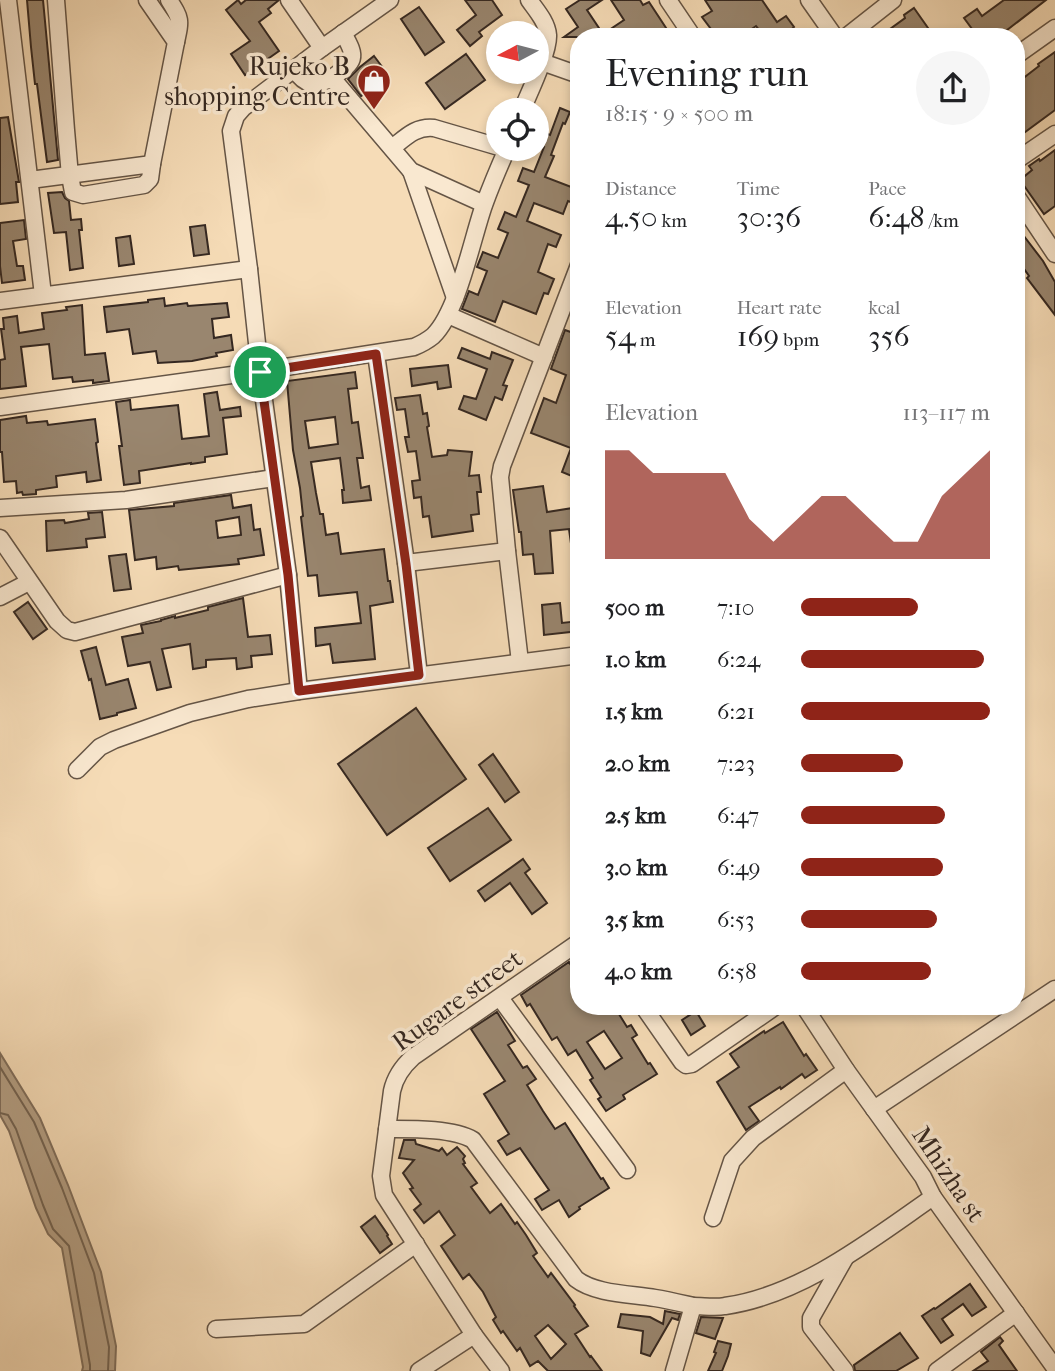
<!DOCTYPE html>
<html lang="en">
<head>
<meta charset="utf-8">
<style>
	body { margin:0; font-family:"IM FELL French Canon",serif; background:#f6f6f6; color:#202124; height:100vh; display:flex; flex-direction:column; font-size:26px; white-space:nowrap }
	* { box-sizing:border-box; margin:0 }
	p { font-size:23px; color:#757577 }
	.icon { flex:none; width:38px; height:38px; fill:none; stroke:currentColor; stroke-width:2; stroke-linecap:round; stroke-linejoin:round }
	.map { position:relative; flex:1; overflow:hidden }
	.details { position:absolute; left:570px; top:28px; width:455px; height:987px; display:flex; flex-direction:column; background:#fff; border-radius:28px; box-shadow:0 4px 10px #0003 }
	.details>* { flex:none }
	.needle { width:46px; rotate:263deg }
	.buttons { position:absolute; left:486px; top:21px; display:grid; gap:14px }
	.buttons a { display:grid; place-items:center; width:63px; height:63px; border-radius:50%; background:#fff; box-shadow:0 4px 10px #0003; font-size:35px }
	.pin { position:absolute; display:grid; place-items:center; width:60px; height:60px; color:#fff; margin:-30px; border:4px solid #fff; border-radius:50%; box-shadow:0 2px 7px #0007 }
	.round { display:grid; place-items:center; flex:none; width:74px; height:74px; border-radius:37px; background:#f6f6f6 }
	.headline { display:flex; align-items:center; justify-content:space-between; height:119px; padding:0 35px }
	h1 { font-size:38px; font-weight:600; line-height:52px }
	.figures { display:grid; grid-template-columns:repeat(3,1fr); gap:10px; height:119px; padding:7px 35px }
	.figures div { display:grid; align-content:center }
	.figures b { font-size:30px; font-weight:600 }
	.figures small { font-size:19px; font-weight:400 }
	.figures p { font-size:19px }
	.chart { height:196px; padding:14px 35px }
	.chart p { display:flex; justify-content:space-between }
	.chart svg { width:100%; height:126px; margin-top:7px; fill:#8f2418; opacity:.7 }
	ul { padding:0 35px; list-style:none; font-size:23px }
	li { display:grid; grid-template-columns:112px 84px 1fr; align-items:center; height:52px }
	li i { height:18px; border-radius:9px; background:#8f2418 }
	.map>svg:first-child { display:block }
	.water { fill:#b49f84; stroke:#816f5c; stroke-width:2 }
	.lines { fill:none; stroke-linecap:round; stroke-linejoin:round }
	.shore { stroke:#746452; stroke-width:2 }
	.building { fill:#99866f; stroke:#352821; stroke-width:2; fill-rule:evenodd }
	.minor-casing { stroke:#655546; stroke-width:19 }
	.minor { stroke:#f9e8d0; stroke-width:16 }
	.route-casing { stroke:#fff; stroke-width:14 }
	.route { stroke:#8f2418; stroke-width:9 }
	.labels { text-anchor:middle; stroke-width:7; stroke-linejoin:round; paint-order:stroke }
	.poi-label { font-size:26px; fill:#352821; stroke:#f9e8d0; text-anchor:end }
	.street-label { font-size:26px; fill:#352821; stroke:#f9e8d0 }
</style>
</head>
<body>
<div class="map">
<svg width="1055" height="1371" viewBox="0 0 1055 1371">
	<rect width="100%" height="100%" fill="#f6dcb7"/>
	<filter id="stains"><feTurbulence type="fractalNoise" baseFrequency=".00286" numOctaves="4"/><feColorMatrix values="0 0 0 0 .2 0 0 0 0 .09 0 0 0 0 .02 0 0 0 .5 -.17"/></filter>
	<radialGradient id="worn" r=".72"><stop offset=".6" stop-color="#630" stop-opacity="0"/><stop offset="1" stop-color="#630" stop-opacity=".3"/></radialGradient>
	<polygon class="water" points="0,1053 40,1118 68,1185 101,1272 116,1346 115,1371 82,1371 83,1367 62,1248 48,1234 36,1208 9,1131 0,1115"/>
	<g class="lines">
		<g class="shore">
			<polyline points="0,1067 34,1122 62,1188 94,1273 109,1347 108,1371"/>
			<polyline points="0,1113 8,1115 16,1129 43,1205 53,1229 69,1246 90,1365 90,1371"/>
		</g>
	</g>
	<g class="building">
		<polygon points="27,0 43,0 58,160 47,162 37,84 35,84 31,47"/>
		<polygon points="238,0 241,4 246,0 279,0 268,9 271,13 259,22 279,51 245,75 231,54 250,41 226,10"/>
		<polygon points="465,0 492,0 502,15 479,32 482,36 470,46 457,30 476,15"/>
		<polygon points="580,0 602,0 587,10 603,34 624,20 611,0 640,0 643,5 649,2 672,37 564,37 578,27 566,9"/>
		<polygon points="705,0 762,0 777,22 786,16 794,27 792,29 798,37 765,37 756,26 740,37 717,37 702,17 712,11"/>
		<polygon points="1004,0 1046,0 998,37 978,37 964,18 977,9 982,16"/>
		<polygon points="419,7 444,42 425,55 401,19"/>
		<polygon points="914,8 928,28 915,37 879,37 905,18 904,15"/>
		<polygon points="1055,52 1055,110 1017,138 1017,83 1039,66 1038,64"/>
		<polygon points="466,54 485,80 445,109 426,83"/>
		<polygon points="374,56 389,76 361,96 348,79 360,67"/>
		<polygon points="560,108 570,112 565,124 563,123 551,155 554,156 545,177 579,190 579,205 568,201 563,214 534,203 527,221 561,235 556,247 548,244 538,272 554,279 548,294 544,293 536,314 503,301 495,322 462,309 469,291 478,295 487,271 477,267 483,252 498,258 508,233 498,229 505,212 516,217 529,185 518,181 523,168 534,172 544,147 537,144 537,130 550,135"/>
		<polygon points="8,117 19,182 16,182 18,202 0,204 0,118"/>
		<polygon points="1055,150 1055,206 1044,214 1020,180 1032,170 1029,166 1039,159 1040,161"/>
		<polygon points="62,192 65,198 69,201 71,220 81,219 82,230 79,230 83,268 70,270 66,232 54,233 48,193"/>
		<polygon points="24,220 26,239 13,241 17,266 23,266 25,280 2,283 0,266 0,223"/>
		<polygon points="205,225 209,254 194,256 190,227"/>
		<polygon points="1017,227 1043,261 1055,282 1055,315 1027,278 1029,276 1017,259"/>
		<polygon points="130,236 134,264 119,266 116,238"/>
		<polygon points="164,298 165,306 187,303 188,306 227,303 229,317 212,319 214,338 231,335 233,350 216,353 217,356 192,361 158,363 156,351 133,354 129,329 107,332 104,307 148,302 148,300"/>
		<polygon points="82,305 85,355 105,353 109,381 93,383 93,380 73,382 72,377 53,379 49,344 21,347 26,386 0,389 0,360 5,359 1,329 4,329 3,318 17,316 19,333 44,329 42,313 67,310 66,307"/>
		<polygon points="565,330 579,335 579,396 572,415 579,418 579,479 562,472 571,448 531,433 544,398 556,403 566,375 551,369"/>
		<polygon points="462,348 490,359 492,352 513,360 503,385 507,386 502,400 495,397 486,420 459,409 464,396 476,399 487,369 458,358"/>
		<polygon points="448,365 451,387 438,389 437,382 412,386 410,369"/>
		<path d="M355 372 357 388 348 389 352 423 358 422 360 437 363 458H357L361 488 369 486 371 500 343 503 342 490H344L340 458 311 462 316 493 320 514H323L326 535 338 533 341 554 384 549 388 581H390L393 602 370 606 375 659 333 663 330 644 316 646 315 628 361 623 357 592 319 596 317 575 308 576 301 517 303 516 300 488 293 450 287 381ZM335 417 338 444 309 448 305 421Z"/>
		<polygon points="217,392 220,410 240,407 241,416 223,418 227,454 205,457 205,462 191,464 191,463 139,471 140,483 124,485 119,446 122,446 116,402 130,400 131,410 178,405 182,439 209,436 204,394"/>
		<polygon points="420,395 423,414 427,413 429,426 427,427 432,457 447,455 448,450 472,452 469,476 479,475 481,492 477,492 479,514 471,515 473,531 432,537 429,516 423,517 421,497 414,498 412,481 420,480 416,451 408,452 405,437 409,437 405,409 397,410 395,398"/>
		<polygon points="26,416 27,423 47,421 48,425 95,419 98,442 96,443 101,480 87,482 86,472 56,476 57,487 36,490 36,494 23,495 22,492 17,493 16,481 4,482 2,452 0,452 0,420"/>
		<polygon points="543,486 547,512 579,507 579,558 573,558 569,529 550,531 553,573 535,574 533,554 523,555 521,532 519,532 513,490"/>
		<path d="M231 495 233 508 251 505 254 530 260 529 264 555 238 559 239 564 179 570 178 566 157 569 156 557 135 560 129 510 174 506V503ZM239 517 241 535 218 538 216 521Z"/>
		<polygon points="102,512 105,537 86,539 87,547 47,551 46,521 64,520 65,523 89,519 88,513"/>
		<polygon points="126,554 131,589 114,591 109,556"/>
		<polygon points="243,598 248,637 270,635 272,654 251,656 252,667 237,669 236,658 206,660 206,667 193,669 190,644 162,649 171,687 157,690 150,662 128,666 122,637 143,633 141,625 161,621 161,620 175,616 175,618 208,610 208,607"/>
		<polygon points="28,602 47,629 33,639 14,612"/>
		<polygon points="560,603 562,623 579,621 579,631 544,635 542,605"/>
		<polygon points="96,647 106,685 128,679 136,708 117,713 117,715 100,719 91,679 89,680 81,651"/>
		<polygon points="416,708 466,779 387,835 338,764"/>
		<polygon points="493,754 519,792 505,802 479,765"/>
		<polygon points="488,808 511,840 450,881 428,848"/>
		<polygon points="523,859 530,869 525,873 547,903 532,914 510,883 485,901 478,891"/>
		<path d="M569 962 579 979V1006H614L627 1027 631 1025 637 1035 632 1038 648 1064 650 1063 657 1074 623 1095 625 1099 606 1111 598 1099 601 1097 590 1080 593 1078 576 1050 568 1055 557 1037 552 1040 530 1004 527 1006 521 995ZM604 1031 622 1058 605 1069 587 1042Z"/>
		<polygon points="696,1011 705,1026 691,1035 682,1020"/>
		<polygon points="497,1012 515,1041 508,1045 523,1068 527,1066 536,1079 527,1085 543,1111 555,1129 565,1123 601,1179 603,1178 609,1188 579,1207 580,1209 569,1217 559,1200 542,1210 535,1199 549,1190 520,1148 507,1155 498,1141 509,1134 484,1094 505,1081 471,1029"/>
		<polygon points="783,1022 804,1056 806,1054 817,1070 805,1078 802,1074 781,1089 780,1087 749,1107 759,1121 746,1130 717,1082 739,1067 730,1054 764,1031 765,1033"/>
		<path d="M404 1140H415L416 1144 439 1151 442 1148 447 1155 457 1147 465 1156 463 1159 465 1163 463 1164 477 1183 471 1187 490 1213 501 1204 515 1224 517 1222 526 1235 537 1253 533 1256 548 1277 551 1273 575 1305 574 1306 588 1326 575 1334 590 1357 591 1356 602 1371H548L538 1361 530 1366 520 1348 517 1351 503 1331 501 1333 493 1320 496 1317 483 1292 469 1274 463 1279 441 1246 455 1235 439 1211 424 1223 414 1210 421 1204 410 1189 413 1188 403 1173 414 1160 399 1158ZM548 1325 566 1344 551 1359 535 1336Z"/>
		<polygon points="375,1216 388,1235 387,1236 392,1244 380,1253 361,1227"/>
		<polygon points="970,1284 986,1307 972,1316 963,1304 942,1319 953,1335 941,1343 922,1316 934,1308 935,1309"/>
		<polygon points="665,1311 680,1314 678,1320 672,1318 650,1356 641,1353 643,1331 618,1327 621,1314 650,1317 663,1324"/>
		<polygon points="701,1317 723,1318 715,1339 696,1333"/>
		<polygon points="900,1333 918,1358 896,1371 855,1371 854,1365"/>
		<polygon points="1000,1337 1003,1341 999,1345 1017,1371 973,1371 988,1361 981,1352"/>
		<polygon points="718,1341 731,1344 728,1356 722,1371 708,1371 716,1353 714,1352"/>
	</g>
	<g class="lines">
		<g class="minor-casing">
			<g id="minor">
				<polyline points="8,0 43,295"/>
				<polyline points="56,0 66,130 70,176 73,192 83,195 144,185 150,179 152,164"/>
				<path d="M169 0C181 19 181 19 176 42"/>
				<polyline points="289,0 322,48"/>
				<polyline points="668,0 693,37"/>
				<polyline points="809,0 835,37"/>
				<polyline points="846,37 893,0"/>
				<polyline points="1017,55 1055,28"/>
				<polyline points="542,62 579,75"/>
				<path d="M294 69C305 86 315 87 332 78L411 171 484 204"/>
				<path d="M332 78C355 61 358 59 343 33"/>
				<path d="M522 110C529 93 549 52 548 35 547 22 536 10 529 0"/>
				<path d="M392 148C406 137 416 126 434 128L499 147"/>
				<polyline points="1017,160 1055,134"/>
				<polyline points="411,171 455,298"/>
				<polyline points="30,180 152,164 176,42 147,0"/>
				<polyline points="1017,197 1055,254"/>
				<polyline points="0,301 249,269"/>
				<polyline points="448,315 544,357"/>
				<polyline points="376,354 406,563 507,551 500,477 502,466 579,265"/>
				<path d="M0 407 260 371 414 347C421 344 427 341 433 336 458 312 472 239 484 205 491 186 499 167 507 149"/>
				<polyline points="0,508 126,500 274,478"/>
				<polyline points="0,538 57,621 67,630 75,632 288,575"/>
				<polyline points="507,551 520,662"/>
				<polyline points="406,563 419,675"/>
				<polyline points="0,597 29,582"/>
				<polyline points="299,691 288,575 260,371 249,269 231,131 236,116 243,108 322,48 390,0"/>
				<polyline points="77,770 100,747 114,740 190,713 248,699 299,691 579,655"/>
				<polyline points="500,998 627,1170"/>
				<polyline points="643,1006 682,1062 686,1065 692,1064 776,1006"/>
				<polyline points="804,1006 846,1070 923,1177 933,1197 1055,1368"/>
				<polyline points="874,1109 1055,989"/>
				<path d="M387 1129C410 1129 453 1128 473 1140L576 1279C595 1294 631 1294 655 1298 668 1300 680 1303 693 1306"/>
				<polyline points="713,1218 732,1161 753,1138 846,1070"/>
				<polyline points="845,1258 811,1318 811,1327 845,1371"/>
				<polyline points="216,1329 304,1324 416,1244"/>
				<polyline points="419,1371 474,1335"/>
				<path d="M501 1371 474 1335 384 1195 381 1176 392 1091C395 1077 403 1066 413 1057L579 942"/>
				<path d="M674 1371 693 1306C704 1306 715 1308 725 1306 802 1295 871 1240 933 1197"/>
				<polyline points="937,1371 1016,1313"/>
			</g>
		</g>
		<use href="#minor" class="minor"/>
	</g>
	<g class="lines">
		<g class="route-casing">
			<polygon id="route" points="376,354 406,564 419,675 299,691 288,575 260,372"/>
		</g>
		<use href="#route" class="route"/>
	</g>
	<defs>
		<g id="shop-pin" transform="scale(1.75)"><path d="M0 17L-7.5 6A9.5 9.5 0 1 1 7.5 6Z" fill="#8f2418" stroke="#f9e8d0"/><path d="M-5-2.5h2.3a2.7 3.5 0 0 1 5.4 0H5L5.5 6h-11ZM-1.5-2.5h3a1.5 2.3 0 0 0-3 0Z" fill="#fff"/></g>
	</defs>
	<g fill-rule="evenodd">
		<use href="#shop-pin" x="374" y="81"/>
	</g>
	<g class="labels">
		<g class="poi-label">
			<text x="350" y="75">Rujeko B<tspan x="350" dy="30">shopping Centre</tspan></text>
		</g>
		<g class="street-label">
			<text transform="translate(457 1000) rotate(-36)" y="9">Rugare street</text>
			<text transform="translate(949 1174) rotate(56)" y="9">Mhizha st</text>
		</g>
	</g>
	<rect width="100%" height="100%" filter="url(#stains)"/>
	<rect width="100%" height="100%" fill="url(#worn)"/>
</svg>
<div class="buttons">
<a><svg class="needle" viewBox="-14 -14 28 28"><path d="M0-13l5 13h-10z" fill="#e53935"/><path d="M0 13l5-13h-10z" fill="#757577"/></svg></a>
<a><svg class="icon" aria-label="locate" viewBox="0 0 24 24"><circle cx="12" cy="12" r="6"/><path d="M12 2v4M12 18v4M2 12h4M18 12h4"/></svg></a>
</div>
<div class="pin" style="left:260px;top:372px;background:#1e9e55"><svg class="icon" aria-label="arrive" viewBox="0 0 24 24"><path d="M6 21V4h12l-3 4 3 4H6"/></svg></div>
<section class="details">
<div class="headline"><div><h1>Evening run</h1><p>18:15 · 9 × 500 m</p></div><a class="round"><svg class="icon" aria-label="share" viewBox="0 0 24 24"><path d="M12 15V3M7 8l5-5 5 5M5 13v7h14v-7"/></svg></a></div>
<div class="figures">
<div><p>Distance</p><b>4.50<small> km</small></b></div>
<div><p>Time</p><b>30:36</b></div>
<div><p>Pace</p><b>6:48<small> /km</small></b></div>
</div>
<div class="figures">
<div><p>Elevation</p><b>54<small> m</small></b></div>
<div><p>Heart rate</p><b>169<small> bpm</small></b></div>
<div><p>kcal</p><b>356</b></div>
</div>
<div class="chart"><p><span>Elevation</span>113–117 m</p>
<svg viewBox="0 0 160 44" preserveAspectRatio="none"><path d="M0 44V6L10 6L20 14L30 14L40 14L50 14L60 30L70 38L80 30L90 22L100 22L110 30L120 38L130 38L140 22L150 14L160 6V44z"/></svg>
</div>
<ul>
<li><b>500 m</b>7:10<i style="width:62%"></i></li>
<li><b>1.0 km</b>6:24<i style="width:97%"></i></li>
<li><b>1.5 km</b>6:21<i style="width:100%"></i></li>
<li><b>2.0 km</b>7:23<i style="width:54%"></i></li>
<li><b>2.5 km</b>6:47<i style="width:76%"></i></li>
<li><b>3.0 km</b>6:49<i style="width:75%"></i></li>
<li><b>3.5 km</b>6:53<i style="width:72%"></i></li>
<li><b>4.0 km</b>6:58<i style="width:69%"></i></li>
</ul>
</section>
</div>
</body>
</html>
